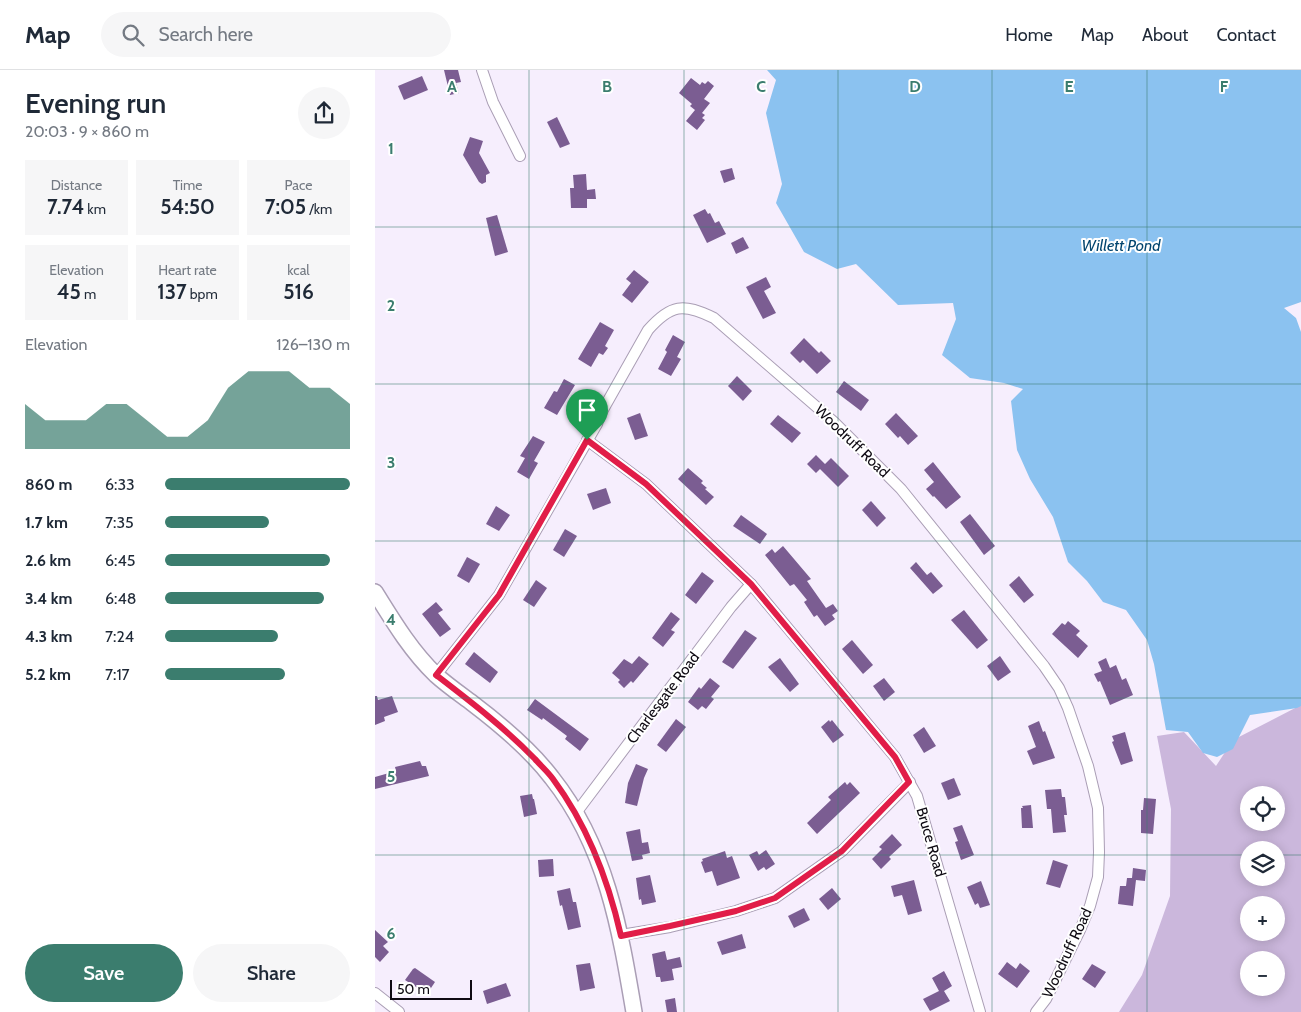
<!DOCTYPE html>
<html lang="en">
<head>
<meta charset="utf-8">
<style>
	body { margin:0; font-family:Cabin,sans-serif; background:#f6f6f7; color:#1f2937; height:100vh; display:flex; flex-direction:column; font-size:19px; white-space:nowrap }
	* { box-sizing:border-box; margin:0 }
	p { font-size:16px; color:#747a83 }
	.icon { flex:none; width:28px; height:28px; fill:none; stroke:currentColor; stroke-width:2; stroke-linecap:round; stroke-linejoin:round }
	.map { position:relative; flex:1; overflow:hidden }
	.panel { display:flex; flex-direction:column; background:#fff; width:375px }
	.panel>* { flex:none }
	.controls { position:absolute; left:865px; top:716px; display:grid; gap:10px }
	.controls a { display:grid; place-items:center; width:45px; height:45px; border-radius:50%; background:#fff; box-shadow:0 2px 12px #0003; font-size:25px }
	.scale { position:absolute; left:15px; bottom:12px; width:82px; box-sizing:border-box; padding-left:5px; border:2px solid #0f0b13; border-top:0; font-size:14px; line-height:18px; white-space:nowrap; color:#0f0b13; -webkit-text-stroke:4px #fff; paint-order:stroke }
	.pin { position:absolute; display:grid; place-items:center; width:42px; height:42px; color:#fff; margin:-51px -21px; border-radius:50% 50% 50% 0; rotate:-45deg; box-shadow:0 0 5px #0007 }
	.pin .icon { rotate:45deg }
	.round { display:grid; place-items:center; flex:none; width:52px; height:52px; border-radius:26px; background:#f6f6f7 }
	.head { display:flex; align-items:center; justify-content:space-between; height:85px; padding:0 25px }
	h1 { font-size:28px; font-weight:600; line-height:38px }
	.stats { display:grid; grid-template-columns:repeat(3,1fr); gap:8px; height:85px; padding:5px 25px }
	.stats div { display:grid; align-content:center; border-radius:0px; background:#f6f6f7; text-align:center }
	.stats b { font-size:21px; font-weight:600 }
	.stats small { font-size:14px; font-weight:400 }
	.stats p { font-size:14px }
	.chart { height:140px; padding:10px 25px }
	.chart p { display:flex; justify-content:space-between }
	.chart svg { width:100%; height:90px; margin-top:5px; fill:#3b7d6e; opacity:.7 }
	.action { display:flex; gap:10px; margin-top:auto; padding:10px 25px }
	.action a { flex:1; height:58px; border-radius:30px; background:#3b7d6e; color:#fff; font-size:20px; font-weight:600; line-height:58px; text-align:center }
	.action a+a { background:#f6f6f7; color:#1f2937 }
	ul { padding:0 25px; list-style:none; font-size:16px }
	li { display:grid; grid-template-columns:80px 60px 1fr; align-items:center; height:38px }
	li i { height:12px; border-radius:6px; background:#3b7d6e }
	header { display:flex; align-items:center; gap:30px; box-sizing:border-box; height:70px; padding:0 25px; background:#fff; border-bottom:1px solid #e0e1e3 }
	header strong { font-size:24px }
	nav { display:flex; gap:28px; margin-inline-start:auto; font-size:18px }
	.search { width:350px; height:45px; background:#f6f6f7; display:flex; align-items:center; gap:12px; box-sizing:border-box; padding:0 18px; border-radius:28px; color:#747a83; font-size:19px }
	main { display:flex; flex:1; min-height:0 }
	.map>svg:first-child { display:block }
	.green { fill:#cbb7dc; fill-rule:evenodd }
	.water { fill:#8bc2f0 }
	.building { fill:#7b5d92 }
	.lines { fill:none; stroke-linecap:round; stroke-linejoin:round }
	.street-casing { stroke:#aa9eb5; stroke-width:12 }
	.secondary-casing { stroke:#aa9eb5; stroke-width:18 }
	.street { stroke:#fff; stroke-width:10 }
	.secondary { stroke:#fff; stroke-width:15 }
	.route-casing { stroke:#fff; stroke-width:10 }
	.route { stroke:#e11d48; stroke-width:6 }
	.grid { fill:none; stroke:#3b7d6e; stroke-width:1; stroke-opacity:0.55 }
	.labels { text-anchor:middle; stroke-width:4; stroke-linejoin:round; paint-order:stroke }
	.street-label { font-size:15px; fill:#0f0b13; stroke:#fff }
	.water-label { font-size:16px; font-style:italic; fill:#02456f; stroke:#fff }
	.grid-label { font-size:16px; text-anchor:middle; font-weight:bold; fill:#3b7d6e; stroke:#fff; stroke-width:4; stroke-linejoin:round; paint-order:stroke }
</style>
</head>
<body>
<header>
<strong>Map</strong>
<div class="search"><svg class="icon" aria-label="search" viewBox="0 0 24 24"><circle cx="10" cy="10" r="6"/><path d="M15 15l6 6"/></svg>Search here</div>
<nav><a>Home</a><a>Map</a><a>About</a><a>Contact</a></nav>
</header>
<main>
<section class="panel">
<div class="head"><div><h1>Evening run</h1><p>20:03 · 9 × 860 m</p></div><a class="round"><svg class="icon" aria-label="share" viewBox="0 0 24 24"><path d="M12 15V3M7 8l5-5 5 5M5 13v7h14v-7"/></svg></a></div>
<div class="stats">
<div><p>Distance</p><b>7.74<small> km</small></b></div>
<div><p>Time</p><b>54:50</b></div>
<div><p>Pace</p><b>7:05<small> /km</small></b></div>
</div>
<div class="stats">
<div><p>Elevation</p><b>45<small> m</small></b></div>
<div><p>Heart rate</p><b>137<small> bpm</small></b></div>
<div><p>kcal</p><b>516</b></div>
</div>
<div class="chart"><p><span>Elevation</span>126–130 m</p>
<svg viewBox="0 0 160 44" preserveAspectRatio="none"><path d="M0 44V22L10 30L20 30L30 30L40 22L50 22L60 30L70 38L80 38L90 30L100 14L110 6L120 6L130 6L140 14L150 14L160 22V44z"/></svg>
</div>
<ul>
<li><b>860 m</b>6:33<i style="width:100%"></i></li>
<li><b>1.7 km</b>7:35<i style="width:56%"></i></li>
<li><b>2.6 km</b>6:45<i style="width:89%"></i></li>
<li><b>3.4 km</b>6:48<i style="width:86%"></i></li>
<li><b>4.3 km</b>7:24<i style="width:61%"></i></li>
<li><b>5.2 km</b>7:17<i style="width:65%"></i></li>
</ul>
<div class="action"><a>Save</a><a>Share</a></div>
</section>
<div class="map">
<svg width="926" height="942" viewBox="0 0 926 942">
	<rect width="100%" height="100%" fill="#f6eefd"/>
	<path class="green" d="M926 635V942H744L767 905 795 826 796 739 782 666 809 662 841 696 858 670ZM874 725H901V752H874ZM874 780H901V808H874ZM874 835H901V862H874ZM874 890H901V918H874Z"/>
	<polygon class="water" points="392,0 926,0 926,232 909,238 921,248 926,262 926,636 922,638 875,645 858,679 842,687 828,683 813,662 791,660 779,594 772,570 751,540 728,532 712,511 693,492 678,447 655,409 642,380 636,331 648,319 629,313 595,308 567,285 581,249 578,233 523,235 481,194 462,199 429,182 401,133 407,114 391,43 401,10"/>
	<g class="building">
		<polygon points="69,0 83,0 86,12 81,13 84,23 75,25"/>
		<polygon points="47,6 53,20 29,30 23,16"/>
		<polygon points="316,8 325,15 327,12 330,14 333,11 339,16 329,29 335,33 327,43 330,45 327,48 330,50 322,60 311,51 320,40 315,36 317,34 304,23"/>
		<polygon points="182,47 195,74 185,78 172,52"/>
		<polygon points="95,67 108,71 104,83 115,103 111,105 111,112 107,114 104,112 88,85"/>
		<polygon points="357,98 360,109 349,113 345,101"/>
		<polygon points="211,104 212,120 220,119 221,129 212,129 212,138 196,138 195,118 199,118 198,105"/>
		<polygon points="330,139 333,144 335,143 340,153 344,151 351,164 332,173 318,145"/>
		<polygon points="122,145 133,182 120,186 111,148"/>
		<polygon points="368,167 374,178 361,184 356,173"/>
		<polygon points="259,200 274,212 257,233 247,225 256,213 251,209"/>
		<polygon points="391,207 396,217 389,221 401,243 388,249 371,217"/>
		<polygon points="225,252 239,260 230,276 233,278 228,285 224,283 216,297 203,289"/>
		<polygon points="298,265 310,272 302,287 306,289 296,306 283,299 292,282 290,280"/>
		<polygon points="429,268 444,283 446,281 456,291 442,304 428,290 425,293 415,283"/>
		<polygon points="362,306 377,321 368,331 353,316"/>
		<polygon points="189,309 200,315 182,345 169,338 179,321 182,322"/>
		<polygon points="469,311 494,330 486,341 461,322"/>
		<polygon points="265,343 273,366 260,370 252,348"/>
		<polygon points="521,343 543,366 533,375 525,366 523,368 510,354"/>
		<polygon points="403,345 426,363 417,373 395,354"/>
		<polygon points="158,366 170,372 159,391 163,393 154,409 142,402 150,388 145,386"/>
		<polygon points="441,385 450,394 456,388 474,406 463,417 445,399 441,403 432,394"/>
		<polygon points="558,392 586,427 571,439 559,426 558,427 551,419 559,412 549,400"/>
		<polygon points="313,398 328,411 326,413 332,418 330,419 339,427 331,435 303,409"/>
		<polygon points="231,418 236,433 218,440 212,424"/>
		<polygon points="496,431 511,448 502,457 487,440"/>
		<polygon points="121,436 135,445 124,461 111,454"/>
		<polygon points="595,444 620,476 609,485 585,452"/>
		<polygon points="366,445 392,464 385,474 358,456"/>
		<polygon points="190,459 202,466 189,487 178,480"/>
		<polygon points="408,476 436,509 432,511 451,538 458,534 463,541 457,545 460,549 450,556 442,545 439,547 429,532 432,530 419,514 415,516 390,485 397,479 400,483"/>
		<polygon points="92,487 105,494 94,513 82,506"/>
		<polygon points="541,492 552,505 556,502 568,516 558,524 535,498"/>
		<polygon points="327,502 339,511 321,534 310,525"/>
		<polygon points="644,506 659,525 649,533 634,515"/>
		<polygon points="161,510 172,518 159,537 148,530"/>
		<polygon points="61,532 68,540 63,543 76,559 65,567 47,544"/>
		<polygon points="589,540 613,570 602,579 576,550"/>
		<polygon points="296,542 305,549 296,560 300,562 288,577 277,568"/>
		<polygon points="693,551 705,561 701,565 713,576 703,588 677,564 687,553 690,555"/>
		<polygon points="370,560 382,568 358,599 347,592"/>
		<polygon points="477,570 498,595 488,604 467,579"/>
		<polygon points="99,582 123,602 115,613 90,594"/>
		<polygon points="264,586 274,594 258,613 256,611 249,618 243,612 245,610 237,603 249,589 257,594"/>
		<polygon points="625,586 636,602 623,611 612,596"/>
		<polygon points="405,588 424,614 415,622 393,597"/>
		<polygon points="731,588 735,598 741,595 747,610 751,608 758,625 735,635 725,611 723,612 719,604 727,601 723,592"/>
		<polygon points="335,608 345,616 336,627 339,629 331,639 327,636 323,640 313,632 324,617 326,619"/>
		<polygon points="509,608 520,622 509,631 498,616"/>
		<polygon points="0,626 2,626 3,630 17,626 23,642 9,647 10,651 0,655"/>
		<polygon points="160,629 214,669 205,681 190,669 192,666 168,648 167,650 152,640"/>
		<polygon points="301,649 311,657 291,682 282,675"/>
		<polygon points="454,650 455,652 457,650 469,665 458,673 446,657"/>
		<polygon points="664,651 668,662 670,661 680,688 658,695 652,681 661,677 653,656"/>
		<polygon points="549,657 561,676 549,683 538,665"/>
		<polygon points="750,662 758,691 746,695 737,672 739,671 737,666"/>
		<polygon points="45,691 47,696 51,696 54,706 0,719 0,707 21,701 20,697"/>
		<polygon points="261,694 273,699 269,708 262,736 250,733 253,713"/>
		<polygon points="579,708 586,725 573,730 566,713"/>
		<polygon points="470,712 472,715 475,712 485,723 442,764 432,753 456,730 453,727"/>
		<polygon points="686,719 687,727 690,727 692,745 689,745 691,762 678,763 676,739 672,739 670,720"/>
		<polygon points="157,724 158,729 159,729 162,744 149,747 145,726"/>
		<polygon points="769,728 781,729 778,764 766,763 766,740 768,740"/>
		<polygon points="656,735 658,758 647,758 646,738 648,738 647,736"/>
		<polygon points="587,755 599,785 586,790 580,772 583,771 578,758"/>
		<polygon points="265,759 267,773 273,772 275,783 267,785 268,789 257,791 251,762"/>
		<polygon points="517,764 527,775 514,787 516,789 506,799 497,789 507,779 504,777"/>
		<polygon points="391,780 400,794 391,800 389,797 383,801 374,785 382,781 384,785"/>
		<polygon points="350,781 352,788 357,786 365,808 342,816 337,801 330,803 326,792 328,791 327,789"/>
		<polygon points="178,789 179,806 164,807 163,790"/>
		<polygon points="678,790 693,795 685,818 671,814"/>
		<polygon points="758,798 771,800 770,811 761,810 758,836 743,834 745,816 751,816 752,808 757,808"/>
		<polygon points="275,805 281,832 267,835 266,829 264,830 261,808"/>
		<polygon points="539,810 547,841 533,845 527,825 519,827 516,816"/>
		<polygon points="606,811 615,835 605,838 603,833 600,835 592,817"/>
		<polygon points="195,818 198,832 201,832 206,857 193,860 187,835 185,836 182,821"/>
		<polygon points="457,818 466,829 453,840 444,829"/>
		<polygon points="429,838 435,850 419,858 413,846"/>
		<polygon points="0,860 13,872 8,876 14,882 5,892 0,887"/>
		<polygon points="367,864 371,878 347,885 342,872"/>
		<polygon points="290,881 292,890 305,887 307,897 297,899 299,910 286,912 285,907 281,907 277,884"/>
		<polygon points="632,892 641,899 645,893 655,901 642,918 623,904"/>
		<polygon points="215,893 220,918 205,921 201,895"/>
		<polygon points="717,894 731,902 720,918 707,909"/>
		<polygon points="40,898 60,912 52,924 30,910 38,899"/>
		<polygon points="569,901 577,916 569,921 575,931 555,941 548,929 564,921 557,908"/>
		<polygon points="131,913 136,926 112,934 108,921"/>
		<polygon points="300,928 302,942 292,942 290,930"/>
	</g>
	<g class="lines">
		<g class="street-casing">
			<g id="street">
				<polyline points="107,0 118,32 145,86"/>
				<polyline points="212,370 271,414 376,514 520,687 542,726 605,942"/>
				<path d="M61 605 124 525 222 354 225 345 273 260C296 234 308 233 339 248L459 352 526 419 669 596 684 618 693 638 713 696 723 738 724 782 723 807 715 836 705 860 671 929 661 942"/>
				<polyline points="201,743 356,537 376,514"/>
				<polyline points="246,865 295,857 361,841 400,828 467,781 535,712"/>
				<polyline points="0,923 24,942"/>
			</g>
		</g>
		<g class="secondary-casing">
			<path id="secondary" d="M0 522C18 551 36 581 61 605 72 615 85 624 97 633 126 655 155 679 177 708 231 776 245 859 259 942"/>
		</g>
		<use href="#street" class="street"/>
		<use href="#secondary" class="secondary"/>
	</g>
	<g class="lines">
		<g class="route-casing">
			<path id="route" d="M212 370 271 414 376 514 520 687 534 712 467 781 400 828 361 841 295 856 246 866C233 809 213 756 178 709 173 702 166 696 160 689 130 658 96 632 61 605L124 525Z"/>
		</g>
		<use href="#route" class="route"/>
	</g>
	<path class="grid" d="M154 0V942M309 0V942M463 0V942M617 0V942M772 0V942M0 157H926M0 314H926M0 471H926M0 628H926M0 785H874M901 785H926"/>
	<g class="labels">
		<g class="street-label">
			<text transform="translate(477 371) rotate(44)" y="5">Woodruff Road</text>
			<text transform="translate(288 628) rotate(-53)" y="5">Charlesgate Road</text>
			<text transform="translate(556 772) rotate(74)" y="5">Bruce Road</text>
			<text transform="translate(692 883) rotate(-65)" y="5">Woodruff Road</text>
		</g>
		<g class="water-label">
			<text x="746" y="181">Willett Pond</text>
		</g>
	</g>
	<g class="grid-label">
		<text x="77" y="22">A</text>
		<text x="232" y="22">B</text>
		<text x="386" y="22">C</text>
		<text x="540" y="22">D</text>
		<text x="694" y="22">E</text>
		<text x="849" y="22">F</text>
		<text x="16" y="84">1</text>
		<text x="16" y="241">2</text>
		<text x="16" y="398">3</text>
		<text x="16" y="555">4</text>
		<text x="16" y="712">5</text>
		<text x="16" y="869">6</text>
	</g>
</svg>
<div class="controls">
<a><svg class="icon" aria-label="locate" viewBox="0 0 24 24"><circle cx="12" cy="12" r="6"/><path d="M12 2v4M12 18v4M2 12h4M18 12h4"/></svg></a>
<a><svg class="icon" aria-label="layers" viewBox="0 0 24 24"><path d="M12 4l9 5-9 5-9-5zM3 14l9 5 9-5"/></svg></a>
<a>+</a>
<a>−</a>
</div>
<div class="scale">50 m</div>
<div class="pin" style="left:212px;top:370px;background:#1e9e55"><svg class="icon" aria-label="arrive" viewBox="0 0 24 24"><path d="M6 21V4h12l-3 4 3 4H6"/></svg></div>
</div>
</main>
</body>
</html>
